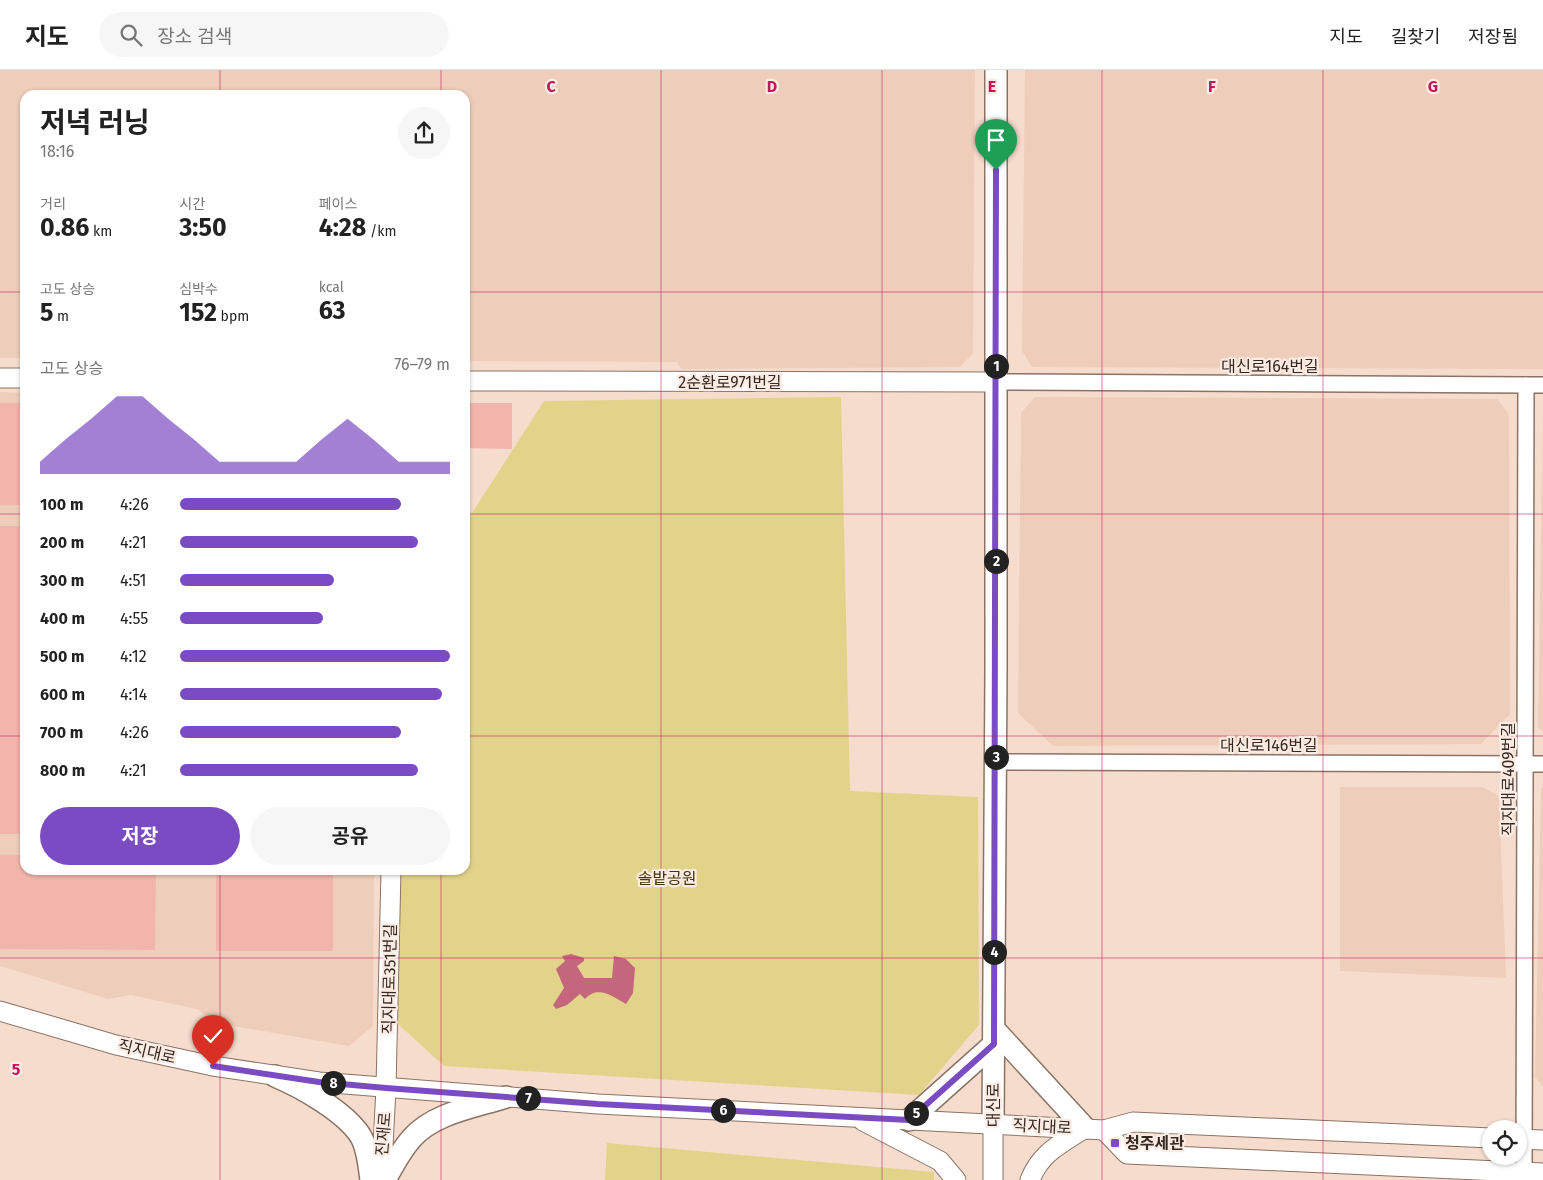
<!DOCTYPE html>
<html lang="ko">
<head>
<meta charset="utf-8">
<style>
	body { margin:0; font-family:"Fira Sans","Noto Sans KR",sans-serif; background:#f6f6f6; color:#222; height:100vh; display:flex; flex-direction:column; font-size:19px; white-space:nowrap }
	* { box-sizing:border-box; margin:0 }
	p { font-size:16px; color:#767676 }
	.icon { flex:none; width:28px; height:28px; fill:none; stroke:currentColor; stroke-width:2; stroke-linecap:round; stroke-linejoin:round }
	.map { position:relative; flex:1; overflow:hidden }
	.panel { position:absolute; left:20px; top:20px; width:450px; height:785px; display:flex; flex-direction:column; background:#fff; border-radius:15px; box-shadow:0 1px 4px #0004 }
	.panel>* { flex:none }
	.buttons { position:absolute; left:1482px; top:1050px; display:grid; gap:10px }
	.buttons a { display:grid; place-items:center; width:45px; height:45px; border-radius:50%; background:#fff; box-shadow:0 1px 4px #0004; font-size:25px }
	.pin { position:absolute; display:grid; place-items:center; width:42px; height:42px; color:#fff; margin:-51px -21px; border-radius:50% 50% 50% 0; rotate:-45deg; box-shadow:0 0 5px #0007 }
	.pin .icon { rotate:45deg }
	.km { position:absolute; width:25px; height:25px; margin:-12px; border-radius:50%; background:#222; color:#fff; font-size:14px; line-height:25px; text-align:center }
	.round { display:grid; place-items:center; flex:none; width:52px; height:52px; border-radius:26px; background:#f6f6f6 }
	.headline { display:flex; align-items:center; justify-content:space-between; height:85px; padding:0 20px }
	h1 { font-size:28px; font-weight:700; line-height:38px }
	.stats { display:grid; grid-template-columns:repeat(3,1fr); gap:8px; height:85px; padding:5px 20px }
	.stats div { display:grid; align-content:center }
	.stats b { font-size:25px; font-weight:700 }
	.stats small { font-size:14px; font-weight:400 }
	.stats p { font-size:14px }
	.chart { height:140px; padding:10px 20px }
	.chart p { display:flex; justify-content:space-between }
	.chart svg { width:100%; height:90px; margin-top:5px; fill:#7b4bc3; opacity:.7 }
	.cta { display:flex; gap:10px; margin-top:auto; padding:10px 20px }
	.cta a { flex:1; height:58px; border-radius:30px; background:#7b4bc3; color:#fff; font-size:20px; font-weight:700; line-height:58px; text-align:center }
	.cta a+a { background:#f6f6f6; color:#222 }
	ul { padding:0 20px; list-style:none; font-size:16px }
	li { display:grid; grid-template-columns:80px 60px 1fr; align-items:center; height:38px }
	li i { height:12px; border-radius:6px; background:#7b4bc3 }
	header { display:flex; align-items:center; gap:30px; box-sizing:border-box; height:70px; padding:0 25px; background:#fff; border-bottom:1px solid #e0e0e0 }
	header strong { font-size:24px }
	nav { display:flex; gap:28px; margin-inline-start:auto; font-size:18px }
	.search { width:350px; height:45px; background:#f6f6f6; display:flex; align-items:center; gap:12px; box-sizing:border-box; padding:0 18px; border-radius:28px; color:#767676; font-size:19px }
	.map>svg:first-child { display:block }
	.built { fill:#eeceba }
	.green { fill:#e2d38a }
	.water { fill:#c5677c }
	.building { fill:#f2b5ab }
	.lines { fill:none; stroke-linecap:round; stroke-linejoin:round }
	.minor-casing { stroke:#8b7365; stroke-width:18 }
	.tertiary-casing { stroke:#8b7365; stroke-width:21 }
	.secondary-casing { stroke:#8b7365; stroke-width:24 }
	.minor { stroke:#fff; stroke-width:15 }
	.tertiary { stroke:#fff; stroke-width:19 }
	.secondary { stroke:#fff; stroke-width:21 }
	.route-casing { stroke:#fff; stroke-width:10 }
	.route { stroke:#7b4bc3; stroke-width:6 }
	.grid { fill:none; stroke:#c2185b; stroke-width:1; stroke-opacity:0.55 }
	.poi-dot { fill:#7b4bc3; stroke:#fcebe2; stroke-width:2 }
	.labels { text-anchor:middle; stroke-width:4.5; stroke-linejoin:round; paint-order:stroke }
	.street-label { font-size:16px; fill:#342a24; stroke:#fcebe2 }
	.park-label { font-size:16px; fill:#40380d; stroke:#fcebe2 }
	.poi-label { font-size:16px; font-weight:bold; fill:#342a24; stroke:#fcebe2; text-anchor:start }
	.grid-label { font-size:16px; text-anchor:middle; font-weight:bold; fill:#c2185b; stroke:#fcebe2; stroke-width:4.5; stroke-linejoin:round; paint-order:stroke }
</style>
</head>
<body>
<header>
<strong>지도</strong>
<div class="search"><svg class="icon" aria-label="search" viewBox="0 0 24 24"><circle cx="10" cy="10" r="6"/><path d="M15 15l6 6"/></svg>장소 검색</div>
<nav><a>지도</a><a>길찾기</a><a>저장됨</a></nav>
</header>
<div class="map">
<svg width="1543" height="1110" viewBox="0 0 1543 1110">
	<rect width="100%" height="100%" fill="#f6dccc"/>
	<g class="built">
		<polygon points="0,0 975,0 973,283 960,297 681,299 677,292 465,291 465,25 25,25 25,288 0,288"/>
		<polygon points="1025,0 1543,0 1543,299 1032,297 1022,281"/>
		<polygon points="0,322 25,323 25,800 374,800 373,956 349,976 216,953 197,939 131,925 108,929 0,896"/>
		<polygon points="1035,327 1497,329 1509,344 1510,644 1481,674 1053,676 1018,643 1021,343"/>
		<polygon points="1543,339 1543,662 1538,657"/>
		<polygon points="1340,717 1482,717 1499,726 1506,908 1340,901"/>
		<polygon points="1543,717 1543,1017 1535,1007 1541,719"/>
	</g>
	<g class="green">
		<polygon points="841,327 850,721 978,727 979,955 919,1025 444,996 397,953 398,800 465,800 465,538 467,537 465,454 544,331"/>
		<polygon points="607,1073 934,1102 934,1110 605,1110"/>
	</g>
	<path class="water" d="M571 884 584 888V891L577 896 584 908H612L614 886 626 889 635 898 633 923 626 934C612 926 598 915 585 929L580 924 567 935 556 939 553 935 564 918 556 899 565 891 562 886Z"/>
	<g class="building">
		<rect x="0" y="333" width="25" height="102"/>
		<polygon points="465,333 512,333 512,379 465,378"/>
		<rect x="0" y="456" width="25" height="308"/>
		<polygon points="0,785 25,785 25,800 156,800 155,880 0,879"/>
		<rect x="216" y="800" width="117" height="81"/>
	</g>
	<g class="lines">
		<g class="minor-casing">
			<g id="minor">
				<polyline points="996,312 1543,315"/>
				<polyline points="996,692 1543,694"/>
				<polyline points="1524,1103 1526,315"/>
			</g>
		</g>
		<g class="tertiary-casing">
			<g id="tertiary">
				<polyline points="0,308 25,308"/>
				<polyline points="465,311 996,312"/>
				<polyline points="0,941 116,975 213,996 319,1012 598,1034 1104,1060 1133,1052 1491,1068"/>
				<polyline points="863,1051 940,1091 956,1110"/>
				<polyline points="1104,1060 1127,1084 1543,1103"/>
				<polyline points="1519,1069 1543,1070"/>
				<polyline points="377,1110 383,1076 386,1018 391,800"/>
				<polyline points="993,1110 993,1054"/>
				<path d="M1030 1110C1041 1082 1061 1074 1085 1058"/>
			</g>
		</g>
		<g class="secondary-casing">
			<g id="secondary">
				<polyline points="994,959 1085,1058"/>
				<path d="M275 1006C301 1017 344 1041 360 1065 368 1078 369 1096 371 1110"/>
				<polyline points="909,1050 994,974"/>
				<polyline points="993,1054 996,602 996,0"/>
				<path d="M385 1110C393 1096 401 1080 412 1068 434 1043 475 1037 506 1027"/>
			</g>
		</g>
		<use href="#minor" class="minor"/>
		<use href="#tertiary" class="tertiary"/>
		<use href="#secondary" class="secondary"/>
	</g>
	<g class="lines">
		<g class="route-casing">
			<polyline id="route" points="213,996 319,1012 386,1018 598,1034 909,1050 994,974 996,100"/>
		</g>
		<use href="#route" class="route"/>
	</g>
	<path class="grid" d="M220 0V25M441 0V25M661 0V1110M882 0V1110M1102 0V1110M1323 0V1110M0 222H25M465 222H1543M0 444H25M465 444H1543M0 666H25M465 666H1543M220 800V1110M441 800V1110M0 888H1543"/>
	<rect class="poi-dot" x="1110" y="1068" width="10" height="10" rx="2.5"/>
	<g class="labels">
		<g class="street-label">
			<text x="1270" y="302">대신로164번길</text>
			<text x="730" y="318">2순환로971번길</text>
			<text x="1269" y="681">대신로146번길</text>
			<text transform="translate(1508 709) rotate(-90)" y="6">직지대로409번길</text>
			<text transform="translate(389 909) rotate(-89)" y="6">직지대로351번길</text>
			<text transform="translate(147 981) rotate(13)" y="6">직지대로</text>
			<text transform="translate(993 1035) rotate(-90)" y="6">대신로</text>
			<text transform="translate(1042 1056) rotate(3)" y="6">직지대로</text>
			<text transform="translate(383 1064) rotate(-85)" y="6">진재로</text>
		</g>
		<g class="park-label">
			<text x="667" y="814">솔밭공원</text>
		</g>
		<g class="poi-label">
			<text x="1125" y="1079">청주세관</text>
		</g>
	</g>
	<g class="grid-label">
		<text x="551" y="22">C</text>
		<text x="772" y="22">D</text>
		<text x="992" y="22">E</text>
		<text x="1212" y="22">F</text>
		<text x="1433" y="22">G</text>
		<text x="16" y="1005">5</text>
	</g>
</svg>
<div class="buttons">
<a><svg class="icon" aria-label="locate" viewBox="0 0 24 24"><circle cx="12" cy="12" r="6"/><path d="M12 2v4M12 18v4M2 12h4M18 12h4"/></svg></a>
</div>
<div class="pin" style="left:996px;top:100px;background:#1e9e55"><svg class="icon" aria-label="arrive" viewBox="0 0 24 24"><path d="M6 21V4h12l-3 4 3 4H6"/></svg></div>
<div class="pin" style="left:213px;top:996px;background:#d93025"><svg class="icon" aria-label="check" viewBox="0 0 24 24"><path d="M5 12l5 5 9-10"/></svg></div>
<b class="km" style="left:996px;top:296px">1</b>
<b class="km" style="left:996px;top:491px">2</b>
<b class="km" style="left:996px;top:687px">3</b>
<b class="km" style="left:994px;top:882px">4</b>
<b class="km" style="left:916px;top:1043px">5</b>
<b class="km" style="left:723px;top:1040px">6</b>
<b class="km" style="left:528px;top:1028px">7</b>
<b class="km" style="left:333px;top:1013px">8</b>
<section class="panel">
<div class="headline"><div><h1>저녁 러닝</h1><p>18:16</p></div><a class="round"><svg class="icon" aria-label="share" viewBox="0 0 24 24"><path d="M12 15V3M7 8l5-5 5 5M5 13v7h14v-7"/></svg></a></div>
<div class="stats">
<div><p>거리</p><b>0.86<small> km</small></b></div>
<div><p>시간</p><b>3:50</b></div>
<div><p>페이스</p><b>4:28<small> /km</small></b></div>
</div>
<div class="stats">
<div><p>고도 상승</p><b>5<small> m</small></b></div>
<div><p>심박수</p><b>152<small> bpm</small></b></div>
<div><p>kcal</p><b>63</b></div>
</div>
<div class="chart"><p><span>고도 상승</span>76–79 m</p>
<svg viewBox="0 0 160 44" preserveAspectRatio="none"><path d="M0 44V38L10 27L20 17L30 6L40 6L50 17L60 27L70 38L80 38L90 38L100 38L110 27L120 17L130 27L140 38L150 38L160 38V44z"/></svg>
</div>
<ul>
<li><b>100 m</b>4:26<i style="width:82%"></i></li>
<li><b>200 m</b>4:21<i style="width:88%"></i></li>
<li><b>300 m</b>4:51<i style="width:57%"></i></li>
<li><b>400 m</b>4:55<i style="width:53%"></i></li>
<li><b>500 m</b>4:12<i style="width:100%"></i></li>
<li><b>600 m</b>4:14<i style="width:97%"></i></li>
<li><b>700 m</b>4:26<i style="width:82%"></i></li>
<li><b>800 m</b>4:21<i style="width:88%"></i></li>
</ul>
<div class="cta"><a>저장</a><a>공유</a></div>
</section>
</div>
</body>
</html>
